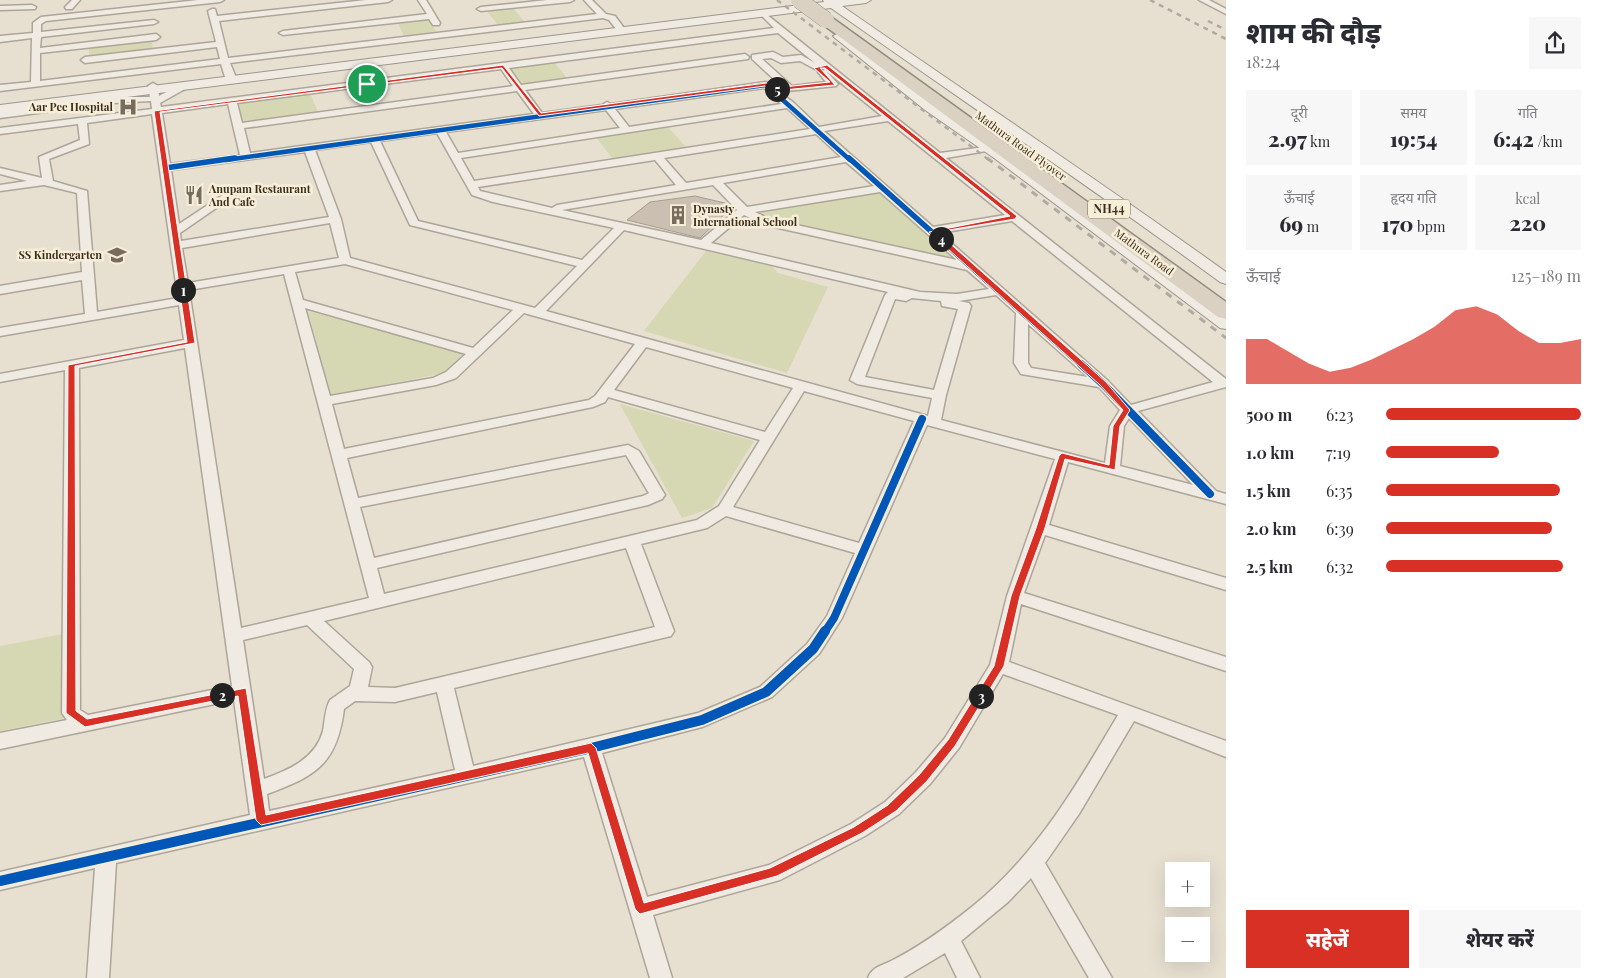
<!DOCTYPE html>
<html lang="hi">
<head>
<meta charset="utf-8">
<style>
	body { margin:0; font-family:"Playfair Display","Noto Sans Devanagari",serif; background:#f7f7f7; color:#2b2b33; height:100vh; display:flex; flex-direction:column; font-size:19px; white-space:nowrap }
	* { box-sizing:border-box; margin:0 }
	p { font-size:16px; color:#7c7c81 }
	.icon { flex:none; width:28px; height:28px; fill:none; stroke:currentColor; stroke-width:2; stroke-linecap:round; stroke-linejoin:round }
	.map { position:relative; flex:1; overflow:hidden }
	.side { display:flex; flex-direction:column; background:#fff; width:375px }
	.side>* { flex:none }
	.buttons { position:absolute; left:1165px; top:862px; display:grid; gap:10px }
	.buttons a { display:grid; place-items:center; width:45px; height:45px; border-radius:0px; background:#fff; box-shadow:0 5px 20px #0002; font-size:25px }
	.pin { position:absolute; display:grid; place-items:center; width:42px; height:42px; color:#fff; margin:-21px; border:2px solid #fff; border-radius:50%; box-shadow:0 1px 5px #0007 }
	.km { position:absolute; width:25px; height:25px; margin:-12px; border-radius:50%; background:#222; color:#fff; font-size:14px; line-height:25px; text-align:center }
	.round { display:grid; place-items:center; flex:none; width:52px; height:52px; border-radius:0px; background:#f7f7f7 }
	.headline { display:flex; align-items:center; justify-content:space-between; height:85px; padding:0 20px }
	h1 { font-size:28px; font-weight:800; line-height:38px }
	.stats { display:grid; grid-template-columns:repeat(3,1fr); gap:8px; height:85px; padding:5px 20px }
	.stats div { display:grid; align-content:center; border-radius:0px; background:#f7f7f7; text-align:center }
	.stats b { font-size:21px; font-weight:800 }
	.stats small { font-size:14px; font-weight:400 }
	.stats p { font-size:14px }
	.chart { height:140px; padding:10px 20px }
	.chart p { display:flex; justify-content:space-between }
	.chart svg { width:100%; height:90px; margin-top:5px; fill:#d93025; opacity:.7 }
	.button { display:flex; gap:10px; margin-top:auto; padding:10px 20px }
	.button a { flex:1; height:58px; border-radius:0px; background:#d93025; color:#fff; font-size:20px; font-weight:800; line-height:58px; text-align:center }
	.button a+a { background:#f7f7f7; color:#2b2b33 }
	ul { padding:0 20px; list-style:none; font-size:16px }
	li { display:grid; grid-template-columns:80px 60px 1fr; align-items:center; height:38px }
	li i { height:12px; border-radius:6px; background:#d93025 }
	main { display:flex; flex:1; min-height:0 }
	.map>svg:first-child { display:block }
	.green { fill:#d6d7b3 }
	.building { fill:#cbbfb2; stroke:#a89c90 }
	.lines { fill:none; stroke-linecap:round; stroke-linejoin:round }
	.street-casing { stroke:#ada599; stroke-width:3 }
	.secondary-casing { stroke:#9c958a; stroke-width:2 }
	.highway-casing { stroke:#928b80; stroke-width:3 }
	.street { fill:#efebe3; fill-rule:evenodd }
	.secondary { fill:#efebe3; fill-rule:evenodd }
	.highway { fill:#dad1c2; fill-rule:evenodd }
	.rail-far1 { stroke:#afaaa2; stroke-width:2.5; stroke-dasharray:5 5; stroke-linecap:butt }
	.rail { stroke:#afaaa2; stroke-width:3; stroke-dasharray:7 7; stroke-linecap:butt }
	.highway-bridge-casing { stroke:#928b80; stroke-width:17; stroke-linecap:butt }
	.highway-bridge { stroke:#dad1c2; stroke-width:16 }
	.cycleway-far3-casing { stroke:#f7eed8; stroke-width:6 }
	.cycleway-far2-casing { stroke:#f7eed8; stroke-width:8 }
	.cycleway-far1-casing { stroke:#f7eed8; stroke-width:11 }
	.cycleway-casing { stroke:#f7eed8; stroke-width:13 }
	.cycleway-far3 { stroke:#0057b8; stroke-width:4.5 }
	.cycleway-far2 { stroke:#0057b8; stroke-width:5.5 }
	.cycleway-far1 { stroke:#0057b8; stroke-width:8 }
	.cycleway { stroke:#0057b8; stroke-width:10 }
	.route { fill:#d93025; stroke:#fff; fill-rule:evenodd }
	.labels { text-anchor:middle; stroke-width:5; stroke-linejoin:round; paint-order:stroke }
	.far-poi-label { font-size:11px; font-weight:bold; fill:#3d2e20; stroke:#f7eed8; text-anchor:end }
	.far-street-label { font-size:11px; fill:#3d2e20; stroke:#f7eed8 }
	.shield { fill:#f7eed8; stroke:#756857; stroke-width:1 }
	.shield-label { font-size:12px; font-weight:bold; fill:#3d2e20 }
</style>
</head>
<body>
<main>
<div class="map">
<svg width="1226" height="978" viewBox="0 0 1226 978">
	<rect width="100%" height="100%" fill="#e7e0d1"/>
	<g class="green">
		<polygon points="513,8 525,22 498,25 487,11"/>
		<polygon points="428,18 437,33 405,37 397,22"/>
		<polygon points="152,40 153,50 89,57 89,47"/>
		<polygon points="553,61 567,78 522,84 509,67"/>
		<polygon points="310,93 318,112 242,122 237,103"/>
		<polygon points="667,126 687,148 613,159 595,136"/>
		<polygon points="879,192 953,258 753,214"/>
		<polygon points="706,251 772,266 778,273 828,287 787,373 644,331"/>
		<polygon points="308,311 465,353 445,373 331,395"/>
		<polygon points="620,404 754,441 712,508 682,518"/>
		<polygon points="68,633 71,717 0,731 0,646"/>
	</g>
	<polygon class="building" points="695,196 729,204 728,211 700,238 627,220 650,202"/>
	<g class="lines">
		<g class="street-casing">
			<g id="street">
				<polygon points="72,0 80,0 72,9 66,9 65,7"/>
				<polygon points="198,0 224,0 220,2 46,21 41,24 41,32 154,20 158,22 154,24 41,37 40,48 156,34 160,37 156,40 40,53 40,81 220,59 217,47 85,63 81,60 85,57 216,42 208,11 212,9 215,9 217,16 366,0 392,0 388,2 219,21 228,58 597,14 584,0 592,0 606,14 615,16 624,28 617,30 609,20 603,18 230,63 237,80 232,83 225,77 221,64 0,91 0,85 31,82 32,38 0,42 0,36 33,33 33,23 41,17"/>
				<polygon points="418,0 426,0 440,23 439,25 433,25 429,19 283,35 279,33 283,31 427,14"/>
				<polygon points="547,0 574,0 570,2 481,11 477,9 481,7"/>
				<polygon points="1199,0 1209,0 1226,9 1226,14"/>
				<polygon points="32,5 36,7 35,9 0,10 0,6"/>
				<path d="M766 14 940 153 992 146V150L946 158 1226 379V387L1138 411 1216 491 1226 494V504L1068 462 1049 525 1226 578V590L1045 535 1024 593 1226 657V671L1021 604 1009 662 1226 741V757L1134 721 1079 814 1045 863 1112 978H1089L1031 878 1008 902 961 941 980 978H957L945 953 903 978H868C872 967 881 966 891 961 921 946 948 926 973 906 1037 854 1077 785 1118 715L1003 674 959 748 930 784 899 814 865 836 780 880 653 915 672 978H650L584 757 116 863 109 978H87L95 868 0 890V872L250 815 234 700 0 749V733L67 720 62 713 65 370 0 382V374L184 340 179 305 0 336V328L85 314 82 280 0 294V286L82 272 77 193 44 185 0 191V185L27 181 0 174V168L42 178 39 157 80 140 78 124 0 134V128L152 109 151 101 114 103 0 118V112L114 97H150L148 86 153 83 158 86 159 96 179 85H185V89L160 103 161 107 774 28 762 16ZM778 33 815 63 801 55 783 57 773 52 752 55V59L787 91 836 86 838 84 826 71 882 116 819 127 794 103 766 82 611 104 607 102 602 105 542 113 525 90 748 59 749 57 745 54 521 85 509 68ZM771 58 781 63 800 61 815 69 819 66 825 70 818 72 826 82 792 86 762 59ZM501 69 513 86 242 123 237 103ZM764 88 781 104 629 127 615 109ZM517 91 534 114 250 153 244 128ZM228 104 240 155 170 164 162 113ZM787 108 810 129 474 181 461 158ZM606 110 620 128 458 153 446 132ZM152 114 178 298 97 312 87 191 53 181 49 159 89 144 87 123ZM888 121 1005 215 933 227 824 131ZM437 133 472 195 493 202 614 228 582 260 418 221 380 141ZM816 134 841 157 686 183 664 158ZM371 142 410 225 577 266 535 308 350 258 341 219 315 150ZM305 152 329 217 181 241 180 233 238 193 237 191H229L179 224 171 170ZM655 160 676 185 557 205 552 208 480 191 478 187ZM846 162 874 186 747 207 723 183ZM713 185 737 210 701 240 562 210ZM880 192 957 260 769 219 755 212ZM744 215 765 225 967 270 989 289 957 294 920 292 711 243ZM1012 221 1213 382 1131 405 1108 381 940 233ZM330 223 339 258 188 283 182 248ZM624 230 888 292 885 295 850 380 857 384 932 398 928 416 546 311ZM345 264 513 310 473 348 303 300 295 272ZM284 274 369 598 241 628 189 290ZM996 295 1016 313 1014 363 1021 374 1099 387 1120 410 1110 426 1105 463 941 420 946 395 971 306 969 303 959 301ZM912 298 941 301 942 306 958 309 934 390 865 377 895 299 906 301ZM305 308 466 354 446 372 433 378 330 396ZM524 313 635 344 595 396 589 400 344 449 332 404 436 385 456 378ZM1028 324 1088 377 1031 368 1028 363ZM646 347 793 388 765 432 614 390ZM185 348 232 686 88 715 80 710 79 368ZM804 391 914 421 859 543 733 507ZM608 397 760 440 719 506 697 520 384 594 377 568 648 505 662 499 665 495 639 451 628 445 358 498 347 458 593 407 605 402ZM1129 418 1193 485 1120 466 1124 426ZM927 425 1055 459 1007 596 990 665 945 738 916 772 885 802 851 824 769 865 647 897 602 753 702 727 772 697 819 654 842 618ZM626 455 647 490 649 493 643 496 374 558 360 507ZM726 516 855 553 827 616 807 644 760 687 698 713 473 766 454 688 671 636 674 631 641 544 707 528ZM626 548 655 627 395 688 368 687 372 667 369 662 324 621ZM307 625 354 669 350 686 330 700C325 709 325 720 323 731 316 758 289 770 264 779L243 640ZM437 692 455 770 269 811 267 794C316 776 337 764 344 709L355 701 395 702Z"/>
			</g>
		</g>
		<g class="secondary-casing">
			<g id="secondary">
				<path d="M823 0H871L866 3 842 6C970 95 1100 181 1226 272V284L1220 282C1092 188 960 99 831 8L0 113V105L824 2Z"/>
				<polygon points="839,33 933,104 1004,152 1226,316 1226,329 1220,328 994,158 925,110 835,38 833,36"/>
			</g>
		</g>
		<g class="highway-casing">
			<polygon id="highway" points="826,16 831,17 1226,302 1226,319 1218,317 821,23 819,20 821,17"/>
		</g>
		<use href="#street" class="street"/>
		<use href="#secondary" class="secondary"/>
		<use href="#highway" class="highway"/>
		<g class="rail-far1">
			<polyline points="777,0 989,160"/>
			<polyline points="1150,0 1226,39"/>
			<polyline points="1208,21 1226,30"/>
		</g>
		<polyline class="rail" points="987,158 1226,338"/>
		<g class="highway-bridge-casing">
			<polyline id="highway-bridge" points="799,0 826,20"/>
		</g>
		<use href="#highway-bridge" class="highway-bridge"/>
		<g class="cycleway-far3-casing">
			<polyline id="cycleway-far3" points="226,160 766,85 850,160"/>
		</g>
		<g class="cycleway-far2-casing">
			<g id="cycleway-far2">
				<polyline points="849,158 1082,366"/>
				<polyline points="165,168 235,158"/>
			</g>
		</g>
		<g class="cycleway-far1-casing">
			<g id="cycleway-far1">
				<polyline points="1081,364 1103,384 1210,494"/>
				<polyline points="824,633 834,618 922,419"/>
			</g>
		</g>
		<g class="cycleway-casing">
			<polyline id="cycleway" points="0,881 591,748 702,720 766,692 813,649 825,631"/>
		</g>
		<use href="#cycleway-far3" class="cycleway-far3"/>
		<use href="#cycleway-far2" class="cycleway-far2"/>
		<use href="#cycleway-far1" class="cycleway-far1"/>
		<use href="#cycleway" class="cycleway"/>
	</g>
	<path class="route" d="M503 65 541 113 766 83 774 88 830 82 814 68 827 65 1017 216 1015 219 937 232 1106 382 1130 410 1120 426 1115 470 1065 459 1045 528 1020 596 1004 666 955 746 927 781 896 811 862 833 777 876 640 914 635 909 588 753 261 825 256 820 238 696 85 727 66 713 68 365 187 342 154 111ZM502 68 539 116 765 86 773 91 835 85 820 68H825L1010 216 929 232 1100 385 1123 410 1113 426 1109 465 1062 453 1059 456 1036 528 1011 596 994 666 948 740 919 775 888 805 854 827 770 868 644 903 596 748 591 743 266 815 246 688 87 719 76 711 75 366 195 343 160 112Z"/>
	<defs>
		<g id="hospital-bare" transform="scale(1.5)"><path d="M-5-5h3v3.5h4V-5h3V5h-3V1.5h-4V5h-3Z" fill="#786c5e" stroke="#f7eed8" stroke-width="2.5" paint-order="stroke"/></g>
		<g id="restaurant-bare" transform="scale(1.5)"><path d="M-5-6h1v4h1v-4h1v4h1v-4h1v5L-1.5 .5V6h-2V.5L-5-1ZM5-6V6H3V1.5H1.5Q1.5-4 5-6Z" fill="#786c5e" stroke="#f7eed8" stroke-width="2.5" paint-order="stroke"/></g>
		<g id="building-bare" transform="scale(1.5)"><path d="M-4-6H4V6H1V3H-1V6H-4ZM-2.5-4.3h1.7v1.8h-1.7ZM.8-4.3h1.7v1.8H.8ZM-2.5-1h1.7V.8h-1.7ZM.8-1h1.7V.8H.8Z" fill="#786c5e" stroke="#f7eed8" stroke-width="2.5" paint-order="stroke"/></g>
		<g id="school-bare" transform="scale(1.5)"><path d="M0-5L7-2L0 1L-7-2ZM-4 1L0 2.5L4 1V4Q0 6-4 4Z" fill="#786c5e" stroke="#f7eed8" stroke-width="2.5" paint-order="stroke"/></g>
	</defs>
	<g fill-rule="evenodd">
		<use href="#hospital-bare" x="128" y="107"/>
		<use href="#restaurant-bare" x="194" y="195"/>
		<use href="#building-bare" x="678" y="215"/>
		<use href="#school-bare" x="117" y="255"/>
	</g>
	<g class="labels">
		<g class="far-poi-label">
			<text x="113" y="111">Aar Pee Hospital</text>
			<text x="209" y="193" text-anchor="start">Anupam Restaurant<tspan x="209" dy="13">And Cafe</tspan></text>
			<text x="693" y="213" text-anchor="start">Dynasty<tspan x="693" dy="13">International School</tspan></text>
			<text x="102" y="259">SS Kindergarten</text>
		</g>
		<g class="far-street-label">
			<text transform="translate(1021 146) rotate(36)" y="4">Mathura Road Flyover</text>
			<text transform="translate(1144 252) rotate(36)" y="4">Mathura Road</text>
		</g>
		<rect class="shield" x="1088" y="199.5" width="42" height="19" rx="4"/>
		<g class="shield-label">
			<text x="1109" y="213">NH44</text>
		</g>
	</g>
</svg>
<div class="buttons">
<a>+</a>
<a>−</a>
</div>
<div class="pin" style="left:367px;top:84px;background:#1e9e55"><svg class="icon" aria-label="arrive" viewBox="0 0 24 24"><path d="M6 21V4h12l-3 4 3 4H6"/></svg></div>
<b class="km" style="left:183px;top:290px">1</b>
<b class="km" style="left:222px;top:695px">2</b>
<b class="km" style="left:981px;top:696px">3</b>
<b class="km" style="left:941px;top:239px">4</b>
<b class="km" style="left:777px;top:89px">5</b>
</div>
<section class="side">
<div class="headline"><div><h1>शाम की दौड़</h1><p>18:24</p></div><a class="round"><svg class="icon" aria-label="share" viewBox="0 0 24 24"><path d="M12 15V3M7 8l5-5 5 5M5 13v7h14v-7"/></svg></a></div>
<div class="stats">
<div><p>दूरी</p><b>2.97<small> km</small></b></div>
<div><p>समय</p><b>19:54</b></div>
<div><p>गति</p><b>6:42<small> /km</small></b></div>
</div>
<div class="stats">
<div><p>ऊँचाई</p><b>69<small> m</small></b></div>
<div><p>हृदय गति</p><b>170<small> bpm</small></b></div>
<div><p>kcal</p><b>220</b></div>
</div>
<div class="chart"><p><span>ऊँचाई</span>125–189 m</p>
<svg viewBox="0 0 160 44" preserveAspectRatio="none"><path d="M0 44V22L10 22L20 28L30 34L40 38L50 36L60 32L70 27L80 22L90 16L100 8L110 6L120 10L130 18L140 24L150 24L160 22V44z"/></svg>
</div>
<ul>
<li><b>500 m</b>6:23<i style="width:100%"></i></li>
<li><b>1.0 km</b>7:19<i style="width:58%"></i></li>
<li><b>1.5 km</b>6:35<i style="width:89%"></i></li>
<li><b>2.0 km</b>6:39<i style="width:85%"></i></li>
<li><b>2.5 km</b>6:32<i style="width:91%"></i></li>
</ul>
<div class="button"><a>सहेजें</a><a>शेयर करें</a></div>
</section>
</main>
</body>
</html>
